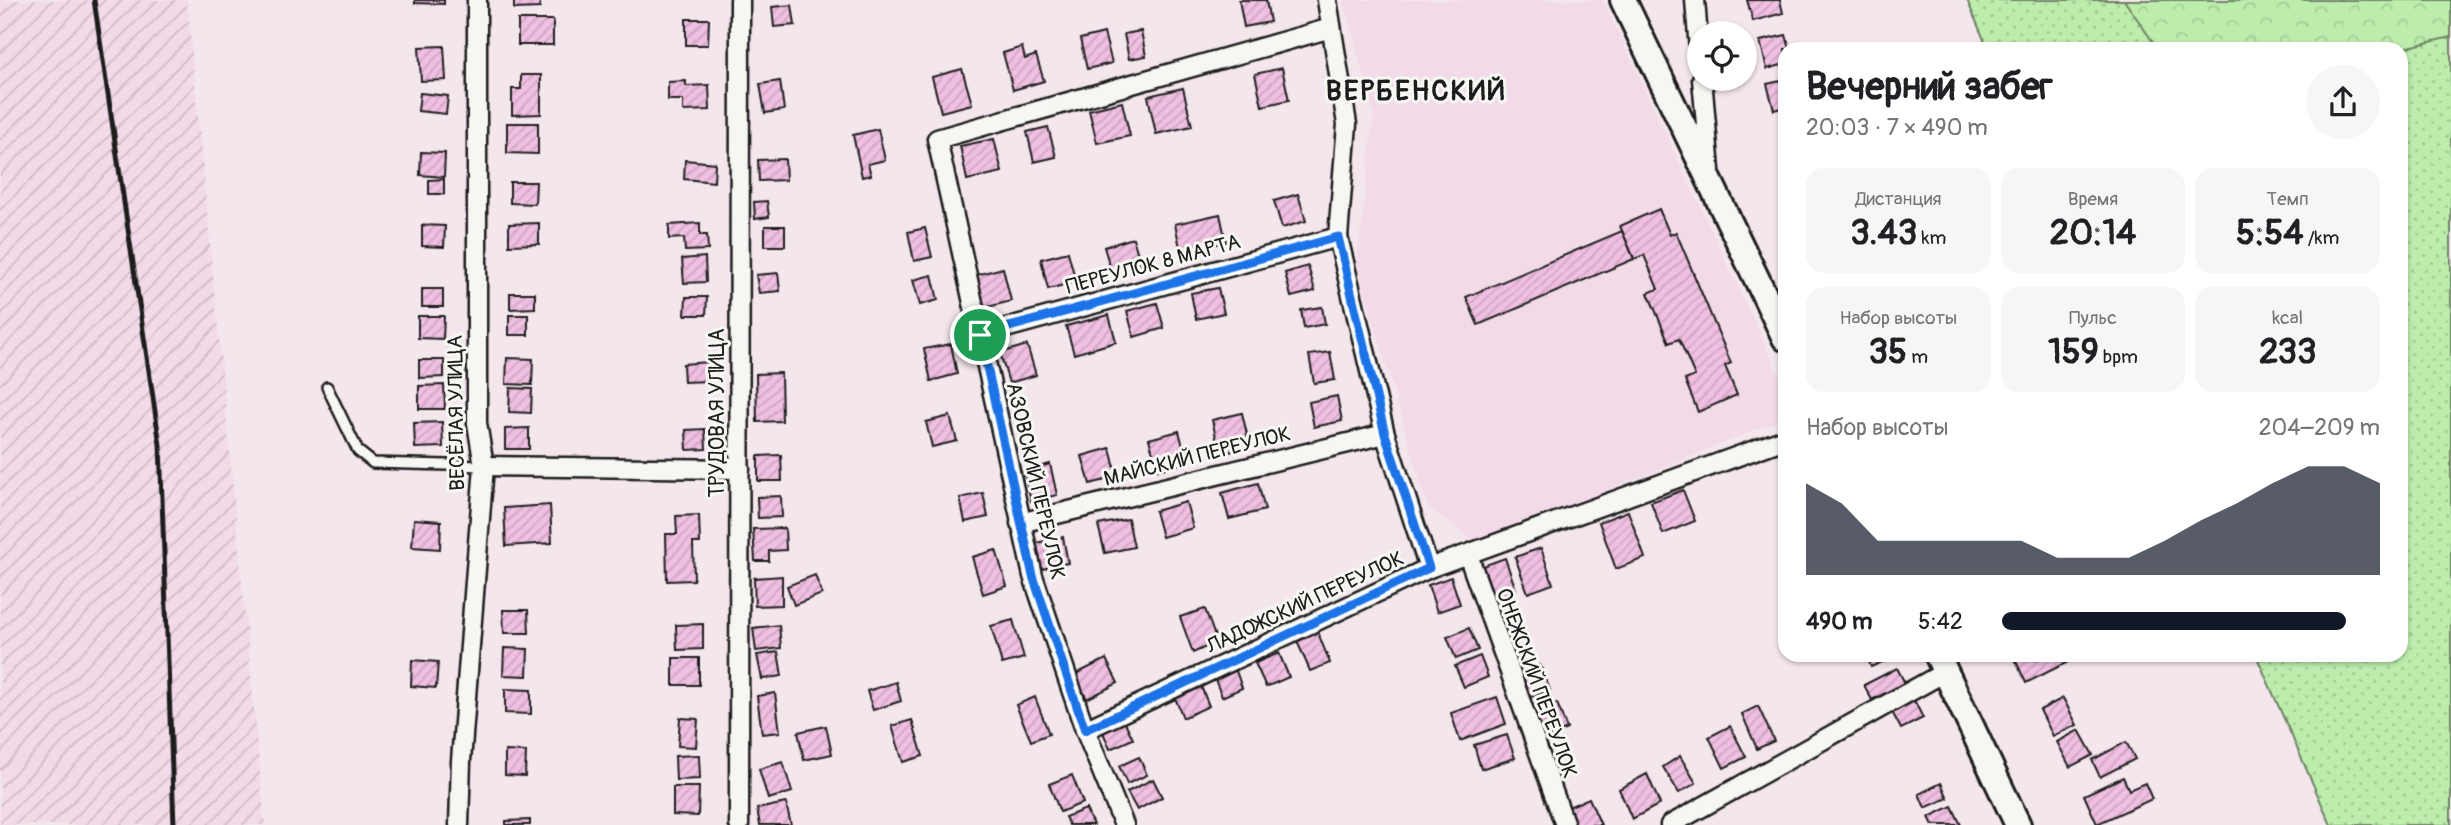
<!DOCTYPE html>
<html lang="ru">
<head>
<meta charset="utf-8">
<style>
	body { margin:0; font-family:Pangolin,sans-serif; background:#f6f6f6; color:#202124; height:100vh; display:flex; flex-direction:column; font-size:26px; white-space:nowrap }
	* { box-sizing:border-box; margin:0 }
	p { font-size:23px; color:#757577 }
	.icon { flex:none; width:38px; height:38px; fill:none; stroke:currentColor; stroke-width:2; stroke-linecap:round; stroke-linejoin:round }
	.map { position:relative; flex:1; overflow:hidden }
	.details { position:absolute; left:1778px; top:42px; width:630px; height:620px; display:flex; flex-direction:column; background:#fff; border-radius:21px; box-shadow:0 2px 5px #0004 }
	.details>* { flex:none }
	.controls { position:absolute; left:1687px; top:21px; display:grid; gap:14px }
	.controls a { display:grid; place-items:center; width:70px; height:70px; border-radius:50%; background:#fff; box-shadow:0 2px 5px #0004; font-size:35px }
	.pin { position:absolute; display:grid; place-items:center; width:60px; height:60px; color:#fff; margin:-30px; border:4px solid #fff; border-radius:50%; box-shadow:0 2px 7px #0007 }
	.round { display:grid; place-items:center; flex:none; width:74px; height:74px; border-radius:37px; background:#f6f6f6 }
	.summary { display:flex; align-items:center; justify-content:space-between; height:119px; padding:0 28px }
	h1 { font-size:38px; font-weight:800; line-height:52px }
	.stats { display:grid; grid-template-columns:repeat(3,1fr); gap:10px; height:119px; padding:7px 28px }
	.stats div { display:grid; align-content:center; border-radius:18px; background:#f6f6f6; text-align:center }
	.stats b { font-size:35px; font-weight:800 }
	.stats small { font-size:19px; font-weight:400 }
	.stats p { font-size:19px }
	.chart { height:196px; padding:14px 28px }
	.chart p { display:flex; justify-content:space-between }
	.chart svg { width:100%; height:126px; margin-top:7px; fill:#111827; opacity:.7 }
	ul { padding:0 28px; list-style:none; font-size:23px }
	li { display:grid; grid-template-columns:112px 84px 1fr; align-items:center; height:52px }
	li i { height:18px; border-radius:9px; background:#111827 }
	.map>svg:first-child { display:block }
	.built { fill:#f3dae9 }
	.industrial { fill:url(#industrial-furrows) }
	.grass { fill:url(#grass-dots); stroke:#6c8464; stroke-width:2 }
	.forest { fill:url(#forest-crowns); stroke:#6c8464; stroke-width:2 }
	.building { fill:url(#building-hatch); stroke:#1c1c1c; stroke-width:2 }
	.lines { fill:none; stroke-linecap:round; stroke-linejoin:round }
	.service-casing { stroke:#1c1c1c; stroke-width:14 }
	.minor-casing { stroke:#1c1c1c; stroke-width:23 }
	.secondary-casing { stroke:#1c1c1c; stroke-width:30 }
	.service { stroke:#f6f6f2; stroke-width:9 }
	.minor { stroke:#f6f6f2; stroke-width:18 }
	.secondary { stroke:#f6f6f2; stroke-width:24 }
	.rail { stroke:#1c1c1c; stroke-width:5 }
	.route-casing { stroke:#fff; stroke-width:14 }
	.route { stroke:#1a73e8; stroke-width:9 }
	.labels { text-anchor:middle; stroke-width:6; stroke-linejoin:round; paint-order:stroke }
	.street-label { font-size:21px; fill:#1c1c1c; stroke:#f6f6f2 }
	.district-label { font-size:28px; font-weight:bold; letter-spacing:2px; fill:#1c1c1c; stroke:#f6f6f2 }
</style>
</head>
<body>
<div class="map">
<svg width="2451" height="825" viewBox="0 0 2451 825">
	<defs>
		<pattern id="industrial-furrows" width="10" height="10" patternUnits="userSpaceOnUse" patternTransform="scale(1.75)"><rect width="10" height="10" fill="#f3dae9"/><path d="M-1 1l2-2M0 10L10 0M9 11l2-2" fill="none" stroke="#d0bac7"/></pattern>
		<pattern id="grass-dots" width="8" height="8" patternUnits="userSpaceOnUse" patternTransform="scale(1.75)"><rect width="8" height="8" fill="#bdedac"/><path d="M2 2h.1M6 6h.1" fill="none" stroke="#a2cb93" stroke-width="1.8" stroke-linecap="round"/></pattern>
		<pattern id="forest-crowns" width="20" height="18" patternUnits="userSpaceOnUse" patternTransform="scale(1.75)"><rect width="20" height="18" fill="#bdedac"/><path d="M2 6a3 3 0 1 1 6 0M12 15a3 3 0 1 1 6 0" fill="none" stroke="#a2cb93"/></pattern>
		<pattern id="building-hatch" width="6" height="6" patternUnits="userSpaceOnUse" patternTransform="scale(1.75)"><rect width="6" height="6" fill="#f0bfe1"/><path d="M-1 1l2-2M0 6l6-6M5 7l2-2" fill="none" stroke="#cda4c0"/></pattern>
	</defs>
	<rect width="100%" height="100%" fill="#f4e6ed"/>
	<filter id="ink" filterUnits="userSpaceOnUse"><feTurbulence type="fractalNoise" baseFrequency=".0143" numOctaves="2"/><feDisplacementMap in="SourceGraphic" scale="14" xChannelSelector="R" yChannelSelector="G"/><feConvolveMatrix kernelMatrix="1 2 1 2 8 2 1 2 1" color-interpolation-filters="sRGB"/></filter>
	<g filter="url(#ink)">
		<polygon class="built" points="1343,0 1603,0 1785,387 1785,418 1477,543 1427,506 1357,264 1374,113"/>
		<polygon class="industrial" points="0,0 187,0 265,825 0,825"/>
		<polygon class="grass" points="1967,0 2451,0 2451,825 2331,825 2256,655 2401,654 2401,49 1988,49"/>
		<polygon class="forest" points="2124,0 2451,0 2451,37 2400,49 2158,49"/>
		<g class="building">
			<polygon points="415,0 444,0 444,4 415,3"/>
			<polygon points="514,0 540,0 540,8 514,9"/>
			<polygon points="1239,0 1266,0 1270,22 1244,27"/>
			<polygon points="1747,0 1780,0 1783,13 1753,21"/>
			<polygon points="792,5 795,25 774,27 772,7"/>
			<polygon points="686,19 709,19 708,45 686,45"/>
			<rect x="518" y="20" width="35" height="25"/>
			<polygon points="1141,31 1146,56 1129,59 1124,34"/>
			<polygon points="1104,33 1112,63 1087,69 1080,39"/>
			<polygon points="1786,35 1790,49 1785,49 1785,64 1767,69 1760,41"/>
			<polygon points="444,46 446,80 421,81 419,47"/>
			<polygon points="1022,47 1025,59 1036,55 1044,81 1013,90 1003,53"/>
			<polygon points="1282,68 1289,100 1262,106 1255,74"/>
			<polygon points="962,69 972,104 941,112 932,77"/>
			<polygon points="521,75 541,75 541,114 512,115 512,89 521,89"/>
			<polygon points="1785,80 1785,107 1774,110 1767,84"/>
			<polygon points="686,81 686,86 709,85 710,110 683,111 683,100 668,100 668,82"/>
			<polygon points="780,81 784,110 765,113 760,84"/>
			<polygon points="1183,88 1192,126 1156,134 1148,96"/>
			<polygon points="420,93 448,96 446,114 418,111"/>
			<polygon points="1122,102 1130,136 1097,143 1089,110"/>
			<polygon points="507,123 538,123 538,154 507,153"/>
			<polygon points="1048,127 1056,157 1034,162 1027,132"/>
			<polygon points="878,129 885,160 868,164 871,175 862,177 853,135"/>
			<polygon points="994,139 1002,172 967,180 960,146"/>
			<polygon points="421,152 445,153 444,177 420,175"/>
			<polygon points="785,159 786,180 759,181 758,160"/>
			<polygon points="685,160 715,163 714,182 684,179"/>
			<polygon points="444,179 444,194 429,194 429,180"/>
			<polygon points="510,182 536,182 535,204 510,203"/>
			<polygon points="1298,194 1306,221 1282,228 1274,201"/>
			<polygon points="767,201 769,217 755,219 754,202"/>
			<polygon points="1659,209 1670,235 1676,232 1731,363 1725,366 1737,395 1698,412 1685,380 1695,376 1679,339 1669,343 1648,293 1658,289 1644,255 1634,259 1620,226"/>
			<polygon points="1220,214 1226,242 1181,252 1175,224"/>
			<polygon points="539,223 539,244 509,245 509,224"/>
			<polygon points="700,223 700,235 707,235 708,250 685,251 684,238 669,239 669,225"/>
			<polygon points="422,225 445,226 444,247 422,246"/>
			<rect x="765" y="226" width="20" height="20"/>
			<polygon points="925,228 932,257 914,261 908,232"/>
			<polygon points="1622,231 1634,259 1478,325 1466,297"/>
			<polygon points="1133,238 1142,268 1113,277 1104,247"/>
			<polygon points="1068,252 1076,282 1048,289 1041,259"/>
			<polygon points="705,257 706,282 684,283 682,259"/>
			<polygon points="1308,266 1315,291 1291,297 1285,273"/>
			<polygon points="1003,268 1011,301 984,308 976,275"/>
			<polygon points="778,273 780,291 759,293 756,275"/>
			<polygon points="932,275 938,300 920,305 913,280"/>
			<polygon points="1218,288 1224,313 1196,319 1191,293"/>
			<rect x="422" y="289" width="21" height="18"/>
			<polygon points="510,293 535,293 535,308 510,309"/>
			<polygon points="686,297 707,297 706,315 685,315"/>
			<polygon points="1157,303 1164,328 1134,337 1127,311"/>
			<polygon points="1322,307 1325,324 1304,328 1301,310"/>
			<rect x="509" y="315" width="19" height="20"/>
			<polygon points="1109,315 1116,342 1074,354 1066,326"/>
			<polygon points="418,316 444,316 443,339 418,338"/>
			<polygon points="951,344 957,374 931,381 924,349"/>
			<polygon points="1027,345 1036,375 1009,383 1000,353"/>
			<polygon points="1330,352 1335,380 1314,383 1309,355"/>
			<polygon points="507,358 533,359 532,385 506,384"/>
			<polygon points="419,360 444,360 444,377 419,378"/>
			<polygon points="708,362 709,381 684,382 683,364"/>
			<polygon points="781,373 782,421 757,422 756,374"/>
			<polygon points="444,385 445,409 419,409 419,386"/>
			<polygon points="510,388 532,389 531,413 509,412"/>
			<polygon points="1337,396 1342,421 1314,427 1309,402"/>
			<polygon points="1242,413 1250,447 1220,454 1212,420"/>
			<polygon points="950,416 957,441 932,447 926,422"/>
			<polygon points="442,422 443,447 415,448 414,423"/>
			<polygon points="529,428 529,449 505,449 505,429"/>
			<polygon points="705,429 706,449 687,450 686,430"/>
			<polygon points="1179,431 1187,462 1158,470 1149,439"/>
			<polygon points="1110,448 1117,477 1090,484 1082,456"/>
			<polygon points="781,455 782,481 758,481 758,456"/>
			<polygon points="1050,464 1057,495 1031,501 1024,471"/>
			<polygon points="1258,483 1265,510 1229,519 1222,493"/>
			<polygon points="1683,490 1695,521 1663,534 1651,502"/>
			<polygon points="983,493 988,517 965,522 960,498"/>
			<polygon points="781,496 782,517 758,518 757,497"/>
			<polygon points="1186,502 1193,528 1162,537 1155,511"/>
			<polygon points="550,505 552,543 506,546 504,508"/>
			<polygon points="1628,511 1645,558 1616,569 1599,522"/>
			<polygon points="699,515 700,543 693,543 694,580 667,581 666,534 677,534 676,516"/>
			<polygon points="414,519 441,521 440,549 412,547"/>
			<polygon points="1128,519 1134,547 1105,553 1098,525"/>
			<polygon points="785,528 786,550 769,551 769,561 755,561 753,529"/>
			<polygon points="1063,537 1068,563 1042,569 1036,543"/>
			<polygon points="1541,548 1553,584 1528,593 1515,557"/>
			<polygon points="996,550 1007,586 983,594 972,557"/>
			<polygon points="1505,558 1516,590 1491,599 1480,567"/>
			<polygon points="815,575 822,594 794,605 787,586"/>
			<polygon points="782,576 782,605 755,606 754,578"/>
			<polygon points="1451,577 1460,604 1437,612 1428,585"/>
			<polygon points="1205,609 1217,642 1193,653 1180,617"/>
			<polygon points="503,610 528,610 529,633 504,633"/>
			<polygon points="1013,620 1024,658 1002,664 991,626"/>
			<polygon points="703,624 703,649 677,650 676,625"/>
			<polygon points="779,625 781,648 756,651 753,628"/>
			<polygon points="1469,628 1478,650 1456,659 1447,637"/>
			<polygon points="1318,633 1330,663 1310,671 1297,641"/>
			<polygon points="504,648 528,649 527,676 503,675"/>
			<polygon points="778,652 782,676 762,679 757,655"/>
			<polygon points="1279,653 1289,677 1266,687 1255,663"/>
			<polygon points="1866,654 1891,654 1892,658 1871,667"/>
			<polygon points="2020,654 2065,654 2068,662 2026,683 2014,657"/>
			<polygon points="1480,656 1488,677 1464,687 1455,666"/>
			<rect x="673" y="658" width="26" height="27"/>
			<polygon points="1106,659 1118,683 1087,699 1074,675"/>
			<polygon points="412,660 438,662 436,688 411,686"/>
			<polygon points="1540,665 1550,690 1529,698 1520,673"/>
			<polygon points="1235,668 1242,688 1222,697 1214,677"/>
			<polygon points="1897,668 1905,683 1872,700 1864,685"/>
			<polygon points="896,682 901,701 873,710 867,691"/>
			<polygon points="1200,684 1209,706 1183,718 1174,695"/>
			<polygon points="505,689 531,690 531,714 505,713"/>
			<polygon points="775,693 780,732 762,734 757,696"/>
			<polygon points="1035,697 1049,734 1031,741 1016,705"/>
			<polygon points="1497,697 1506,724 1460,741 1451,713"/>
			<polygon points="2063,698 2077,725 2053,736 2040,710"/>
			<polygon points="1914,700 1923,718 1901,729 1892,712"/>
			<polygon points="1557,703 1567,729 1544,739 1532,713"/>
			<polygon points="1758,706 1774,741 1757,749 1742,714"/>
			<polygon points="680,718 698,719 696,747 678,746"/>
			<polygon points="912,720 923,756 903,762 892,726"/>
			<polygon points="1124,720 1133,739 1110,749 1102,730"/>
			<polygon points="826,726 832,754 804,760 798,732"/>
			<polygon points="1730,726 1746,757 1724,768 1709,737"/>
			<polygon points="2079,730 2093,755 2070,767 2057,742"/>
			<polygon points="1507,735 1515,758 1481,769 1474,745"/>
			<polygon points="2126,742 2135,759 2100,777 2092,760"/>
			<polygon points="505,751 526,752 525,776 505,775"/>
			<polygon points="699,755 700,779 676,780 675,756"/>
			<polygon points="1680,756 1696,783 1679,793 1663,767"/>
			<polygon points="1139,757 1147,775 1127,784 1119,766"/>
			<polygon points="783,762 792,792 768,799 759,769"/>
			<polygon points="1647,774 1660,804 1632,819 1619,789"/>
			<polygon points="1072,775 1083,803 1060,812 1049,784"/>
			<polygon points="2123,777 2129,790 2145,783 2152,799 2097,824 2084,795"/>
			<polygon points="1153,779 1162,797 1137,810 1127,792"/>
			<polygon points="1941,783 1948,798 1925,808 1919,794"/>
			<polygon points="673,787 699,787 698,816 673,815"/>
			<polygon points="1589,798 1601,825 1573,825 1566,808"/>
			<polygon points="786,803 791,825 760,825 757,809"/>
			<polygon points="1952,806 1961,825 1933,825 1929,817"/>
			<polygon points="1086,809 1093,825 1069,825 1065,817"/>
			<polygon points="530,820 530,825 506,825 506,821"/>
		</g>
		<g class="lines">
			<g class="service-casing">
				<polyline id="service" points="327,387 358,451 373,463 484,466"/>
			</g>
			<g class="minor-casing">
				<g id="minor">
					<polyline points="1327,0 1347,124 1338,237 1385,434 1429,568"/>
					<polyline points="1695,0 1699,50"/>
					<polyline points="1702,79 1710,170"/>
					<polyline points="980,335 1338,237"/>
					<polyline points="484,466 740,469"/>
					<polyline points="1020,523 1385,434"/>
					<polyline points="1468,555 1565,825"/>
					<polyline points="1085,730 1429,568 1785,439"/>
					<polyline points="459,825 461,761 484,466 477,423 477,0"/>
					<polyline points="739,825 740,0"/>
					<polyline points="1124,825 1085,730 1033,576 937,139 1331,28"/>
					<polyline points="1670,825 1945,672"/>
				</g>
			</g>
			<g class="secondary-casing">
				<g id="secondary">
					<polyline points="1623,0 1785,338"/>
					<polyline points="1937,654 2018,825"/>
				</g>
			</g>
			<use href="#service" class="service"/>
			<use href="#minor" class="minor"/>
			<use href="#secondary" class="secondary"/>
			<polyline class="rail" points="94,0 160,445 174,825"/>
		</g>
	</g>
	<g class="lines" filter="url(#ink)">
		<g class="route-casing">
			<polygon id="route" points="1338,237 1385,434 1429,568 1085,730 1033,576 980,335"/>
		</g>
		<use href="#route" class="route"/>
	</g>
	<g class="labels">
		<g class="street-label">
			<text transform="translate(1153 264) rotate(-15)" y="7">ПЕРЕУЛОК 8 МАРТА</text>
			<text transform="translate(456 413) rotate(-91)" y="7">ВЕСЁЛАЯ УЛИЦА</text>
			<text transform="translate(717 413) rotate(-90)" y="7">ТРУДОВАЯ УЛИЦА</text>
			<text transform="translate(1197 456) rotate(-14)" y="7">МАЙСКИЙ ПЕРЕУЛОК</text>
			<text transform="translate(1036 481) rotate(77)" y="7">АЗОВСКИЙ ПЕРЕУЛОК</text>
			<text transform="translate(1305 602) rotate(-25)" y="7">ЛАДОЖСКИЙ ПЕРЕУЛОК</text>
			<text transform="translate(1537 683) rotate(70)" y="7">ОНЕЖСКИЙ ПЕРЕУЛОК</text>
		</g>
		<g class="district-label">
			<text x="1416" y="100">ВЕРБЕНСКИЙ</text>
		</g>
	</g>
</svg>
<div class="controls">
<a><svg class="icon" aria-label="locate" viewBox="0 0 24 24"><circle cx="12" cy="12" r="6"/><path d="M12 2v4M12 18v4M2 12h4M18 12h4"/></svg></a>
</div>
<div class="pin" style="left:980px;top:335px;background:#1e9e55"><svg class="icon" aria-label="arrive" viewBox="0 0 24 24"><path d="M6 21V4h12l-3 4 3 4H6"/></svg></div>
<section class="details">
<div class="summary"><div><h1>Вечерний забег</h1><p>20:03 · 7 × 490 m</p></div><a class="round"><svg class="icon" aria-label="share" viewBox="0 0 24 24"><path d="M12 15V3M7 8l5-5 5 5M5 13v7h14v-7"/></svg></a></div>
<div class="stats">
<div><p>Дистанция</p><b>3.43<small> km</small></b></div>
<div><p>Время</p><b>20:14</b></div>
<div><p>Темп</p><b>5:54<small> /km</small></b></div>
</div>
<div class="stats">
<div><p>Набор высоты</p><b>35<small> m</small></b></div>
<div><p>Пульс</p><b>159<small> bpm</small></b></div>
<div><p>kcal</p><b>233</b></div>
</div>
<div class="chart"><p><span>Набор высоты</span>204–209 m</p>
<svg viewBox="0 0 160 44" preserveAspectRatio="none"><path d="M0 44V12L10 19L20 32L30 32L40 32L50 32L60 32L70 38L80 38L90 38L100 32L110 25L120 19L130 12L140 6L150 6L160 12V44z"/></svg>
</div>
<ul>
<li><b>490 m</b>5:42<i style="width:91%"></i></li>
</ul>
</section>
</div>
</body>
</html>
